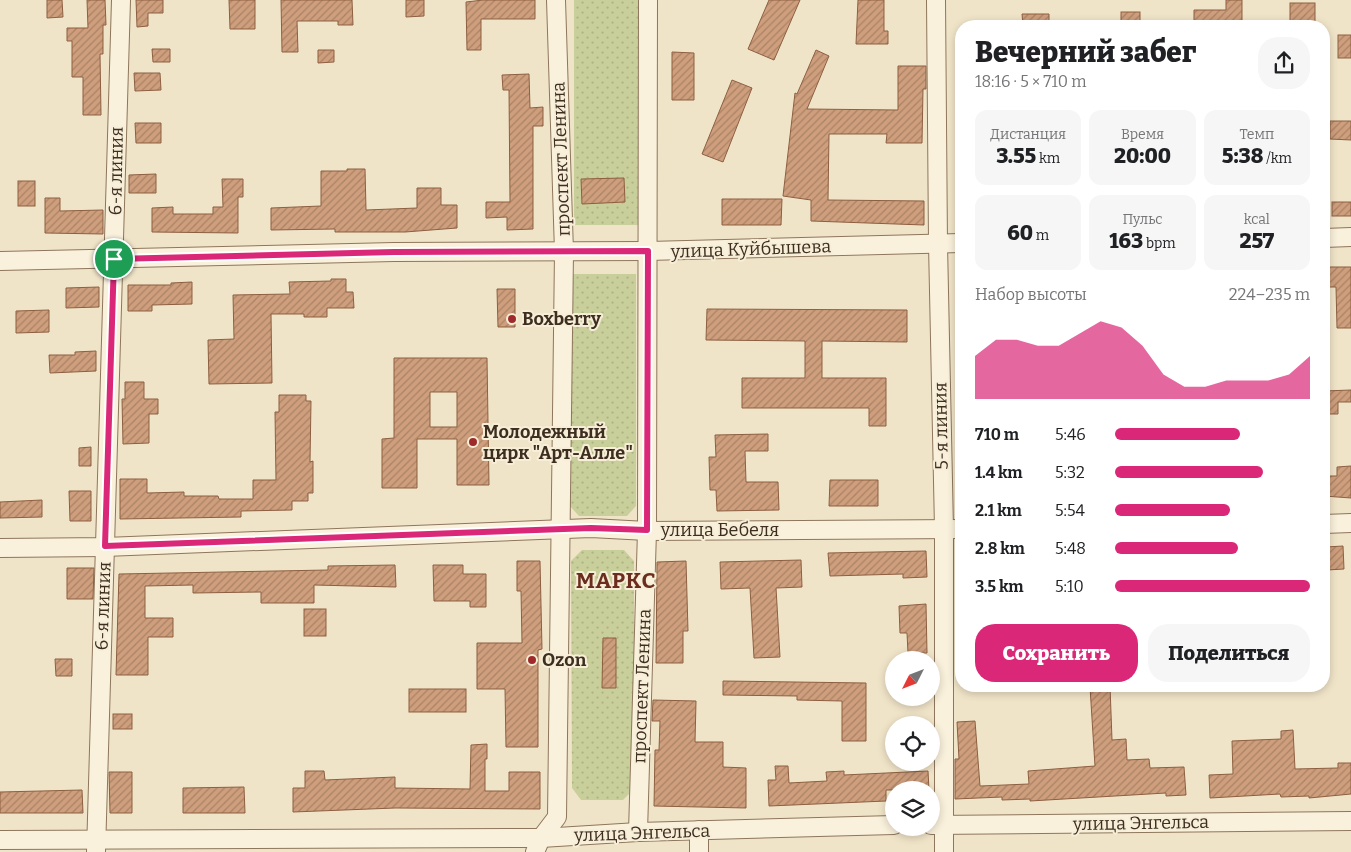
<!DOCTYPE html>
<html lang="ru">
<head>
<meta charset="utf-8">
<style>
	body { margin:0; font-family:Bitter,serif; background:#f6f6f6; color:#202124; height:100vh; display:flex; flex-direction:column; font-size:19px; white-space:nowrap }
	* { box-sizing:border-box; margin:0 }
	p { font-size:16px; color:#757577 }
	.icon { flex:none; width:28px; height:28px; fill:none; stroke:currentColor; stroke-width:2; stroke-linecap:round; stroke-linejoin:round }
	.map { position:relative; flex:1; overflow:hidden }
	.panel { position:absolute; left:955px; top:20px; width:375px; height:672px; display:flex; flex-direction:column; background:#fff; border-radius:20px; box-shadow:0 2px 8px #0003 }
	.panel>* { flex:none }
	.needle { width:32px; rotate:228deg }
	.buttons { position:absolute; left:885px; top:651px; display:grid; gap:10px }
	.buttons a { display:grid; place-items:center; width:55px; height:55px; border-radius:50%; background:#fff; box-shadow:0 2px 8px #0003; font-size:25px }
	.pin { position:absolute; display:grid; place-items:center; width:42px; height:42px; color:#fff; margin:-21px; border:2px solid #fff; border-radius:50%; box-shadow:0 1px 5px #0007 }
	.round { display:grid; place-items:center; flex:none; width:52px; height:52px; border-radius:20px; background:#f6f6f6 }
	.summary { display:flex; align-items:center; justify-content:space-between; height:85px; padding:0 20px }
	h1 { font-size:28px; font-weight:800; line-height:38px }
	.metrics { display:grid; grid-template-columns:repeat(3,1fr); gap:8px; height:85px; padding:5px 20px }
	.metrics div { display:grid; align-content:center; border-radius:12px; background:#f6f6f6; text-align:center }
	.metrics b { font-size:21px; font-weight:800 }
	.metrics small { font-size:14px; font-weight:400 }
	.metrics p { font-size:14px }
	.chart { height:140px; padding:10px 20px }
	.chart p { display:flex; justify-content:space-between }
	.chart svg { width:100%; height:90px; margin-top:5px; fill:#db2777; opacity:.7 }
	.primary-button { display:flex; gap:10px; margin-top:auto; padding:10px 20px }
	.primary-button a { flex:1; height:58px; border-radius:20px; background:#db2777; color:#fff; font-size:20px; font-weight:800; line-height:58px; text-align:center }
	.primary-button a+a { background:#f6f6f6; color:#202124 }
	ul { padding:0 20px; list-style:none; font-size:16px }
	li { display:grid; grid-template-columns:80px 60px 1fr; align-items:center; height:38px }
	li i { height:12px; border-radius:6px; background:#db2777 }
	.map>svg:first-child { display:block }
	.park { fill:url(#park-dots) }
	.building { fill:url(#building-hatch); stroke:#8d5f41; fill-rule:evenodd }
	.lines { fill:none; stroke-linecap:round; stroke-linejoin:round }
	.minor-casing { stroke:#8d765c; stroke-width:20 }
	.minor { stroke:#faf1dc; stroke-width:18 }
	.route-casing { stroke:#fff; stroke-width:10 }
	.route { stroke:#db2777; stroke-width:6 }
	.poi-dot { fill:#9e2a2b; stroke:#f7eed8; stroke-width:2 }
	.labels { text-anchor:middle; stroke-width:4; stroke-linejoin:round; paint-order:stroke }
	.street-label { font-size:18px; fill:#3d2e20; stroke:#f7eed8 }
	.poi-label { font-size:18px; font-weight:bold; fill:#3d2e20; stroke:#f7eed8; text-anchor:start }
	.district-label { font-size:22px; font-weight:bold; letter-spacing:1px; fill:#6b2e1e; stroke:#f7eed8 }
</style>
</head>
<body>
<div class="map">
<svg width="1351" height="852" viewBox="0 0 1351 852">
	<defs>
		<pattern id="park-dots" width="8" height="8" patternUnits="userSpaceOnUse" patternTransform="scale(1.25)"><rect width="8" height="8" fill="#c9cf9b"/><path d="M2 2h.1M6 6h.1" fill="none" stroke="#aeb285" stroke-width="1.8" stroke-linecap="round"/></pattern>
		<pattern id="building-hatch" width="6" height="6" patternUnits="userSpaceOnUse" patternTransform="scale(1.25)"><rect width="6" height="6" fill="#cf9f7d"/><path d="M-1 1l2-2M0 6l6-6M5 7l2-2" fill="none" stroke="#a98266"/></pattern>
	</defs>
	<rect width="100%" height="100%" fill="#f0e4c8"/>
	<g class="park">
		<polygon points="574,0 640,0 641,225 574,225"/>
		<polygon points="569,274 636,274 636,506 627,516 579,516 569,505"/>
		<polygon points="582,550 624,550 634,561 634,789 623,800 581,800 572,788 571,561"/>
	</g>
	<g class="building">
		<polygon points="47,0 62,0 63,17 47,18"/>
		<polygon points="87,0 105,0 106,25 103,25 103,54 100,54 101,115 83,115 83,77 72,77 72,41 67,41 67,28 88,28"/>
		<polygon points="136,0 163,0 163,13 148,13 148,26 137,27"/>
		<polygon points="229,0 255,0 255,29 230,29"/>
		<polygon points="281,0 352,0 353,25 338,25 338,21 297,21 298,52 282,52"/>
		<polygon points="406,0 424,0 424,16 406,17"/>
		<polygon points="483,0 535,0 535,19 481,19 481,50 467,50 466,2"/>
		<polygon points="769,0 800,0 774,60 748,49"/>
		<polygon points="858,0 884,0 884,31 888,31 888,44 856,44"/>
		<polygon points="1226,0 1242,0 1242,22 1215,22 1215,26 1194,26 1194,10 1226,10"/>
		<rect x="1290" y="3" width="25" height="23"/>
		<rect x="1121" y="12" width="19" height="14"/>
		<polygon points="1022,14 1049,14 1049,26 1023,26"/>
		<rect x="1338" y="35" width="13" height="23"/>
		<polygon points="152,49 170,49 170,62 153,62"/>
		<polygon points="318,50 334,50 334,62 318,63"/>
		<polygon points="816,50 829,56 807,109 898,110 898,66 926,66 926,89 923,89 922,143 886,143 887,134 829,134 828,200 924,201 924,225 811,221 811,200 783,196 795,93 797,94"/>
		<polygon points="672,52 694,53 694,100 672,100"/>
		<polygon points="134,73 160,73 161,90 135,91"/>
		<polygon points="529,74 530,108 543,107 543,126 533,126 533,229 507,230 507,217 486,218 486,202 510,202 509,90 503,90 502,75"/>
		<polygon points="732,80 752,88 723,162 702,154"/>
		<polygon points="1330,121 1351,121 1351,140 1330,139"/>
		<polygon points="135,123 161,123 161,143 136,143"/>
		<polygon points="347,169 365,169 366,210 417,208 417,188 441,188 441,205 457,205 457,228 405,232 335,232 335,229 271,230 271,208 321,206 321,171 347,171"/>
		<polygon points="156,174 156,193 129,193 129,175"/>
		<polygon points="624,178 625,202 582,204 581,179"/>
		<polygon points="222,179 243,179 243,197 238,197 238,233 152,232 152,208 173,207 173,214 213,214 213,207 223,207"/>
		<rect x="18" y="181" width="17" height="25"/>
		<polygon points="45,198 60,198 60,211 103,210 103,234 45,233"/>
		<polygon points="722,199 782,199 781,225 722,225"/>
		<rect x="1332" y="202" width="19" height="14"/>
		<polygon points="1324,267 1351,267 1351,328 1337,328 1336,287 1324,287"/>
		<polygon points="331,279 346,279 346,292 353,292 354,308 327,308 327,317 304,317 304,314 271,314 272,383 209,384 208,340 234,339 233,295 290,294 289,282 331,281"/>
		<polygon points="192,282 192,304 152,305 152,311 128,311 128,285 171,285 171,283"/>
		<polygon points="99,287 99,307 66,308 66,288"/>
		<polygon points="497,289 515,289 515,327 498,327"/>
		<polygon points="707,309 907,310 907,342 822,341 822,378 886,378 886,426 869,426 869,408 742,408 742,378 805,378 805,341 706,340"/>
		<polygon points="49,310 49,332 16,333 16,311"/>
		<polygon points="96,351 96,371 50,373 49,355 75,355 75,352"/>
		<path d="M394 358H487L489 485H457V439H417V488H382V439L394 438ZM430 392H457V427H430Z"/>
		<polygon points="125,382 144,382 144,399 158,399 158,414 149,414 149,443 123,444 122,399 125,399"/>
		<polygon points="1351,390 1351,402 1338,402 1338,414 1324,414 1324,391"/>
		<polygon points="279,395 306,395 306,401 311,401 310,462 313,461 313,493 308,493 308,501 292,501 292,510 241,511 241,517 120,519 120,479 147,479 147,493 184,492 184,496 218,496 219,499 253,499 253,480 276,480 275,412 279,412"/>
		<polygon points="768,434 768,451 745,451 746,482 778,482 779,510 717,511 716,490 710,490 709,457 716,457 715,435"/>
		<polygon points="91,447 91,466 79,466 79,448"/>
		<polygon points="1351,466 1351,498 1324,496 1324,476 1337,476 1337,467"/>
		<polygon points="830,480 878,480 878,506 829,506"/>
		<polygon points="69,491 91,491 91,521 70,521"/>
		<polygon points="42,500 42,517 0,518 0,502"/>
		<polygon points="1343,546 1344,569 1327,570 1326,547"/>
		<polygon points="926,551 927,577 903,578 903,574 830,576 828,553"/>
		<polygon points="801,560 802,587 776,588 780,657 754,658 750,588 721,589 720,562"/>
		<polygon points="517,561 540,561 542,649 538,650 538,747 506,747 505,689 477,689 477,643 522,643 521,591 517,591"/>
		<polygon points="686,561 688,631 683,631 683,663 656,663 657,562"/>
		<polygon points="395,565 396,587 314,585 314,603 261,603 261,592 193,593 193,585 145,586 145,618 173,618 173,637 148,637 148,675 116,675 119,574 328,570 328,566"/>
		<polygon points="433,565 463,565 463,574 486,574 486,607 470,607 470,601 434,601"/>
		<polygon points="67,568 94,568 93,599 67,599"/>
		<polygon points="926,604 927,653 908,653 907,633 900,633 899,606"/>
		<rect x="304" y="609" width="22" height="27"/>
		<polygon points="603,638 616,638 616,688 602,688"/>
		<polygon points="55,659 72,659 72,676 56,676"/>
		<polygon points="723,681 866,683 866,741 842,741 842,701 797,700 797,696 723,695"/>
		<polygon points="1110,686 1112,740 1126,739 1127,760 1149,759 1150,768 1184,767 1186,795 1166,796 1166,793 1030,801 1030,799 1002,800 1002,797 955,799 955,759 959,759 957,722 975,721 980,786 1029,784 1028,771 1095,766 1090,687"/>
		<rect x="409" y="689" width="57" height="23"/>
		<polygon points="653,700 696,701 695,742 723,742 723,767 746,768 746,808 654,806 655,750 659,750 660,721 652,721"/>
		<rect x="113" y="714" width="19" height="15"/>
		<polygon points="1293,730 1295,769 1338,768 1338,763 1351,763 1351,794 1309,798 1309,796 1281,797 1280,794 1210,798 1209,775 1233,774 1232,741 1281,739 1281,731"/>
		<polygon points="487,744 487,759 485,759 485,791 509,791 509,772 540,772 540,809 395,808 293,812 293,788 305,788 305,771 324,771 325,780 395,777 395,788 470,789 471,745"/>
		<polygon points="775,766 788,766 789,783 827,781 826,772 844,771 844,775 928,771 929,790 886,790 886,801 769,806 768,780 776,780"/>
		<polygon points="109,772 132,772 132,813 110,813"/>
		<polygon points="244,787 245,813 183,813 183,788"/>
		<polygon points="82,790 83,813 0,813 0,792"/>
	</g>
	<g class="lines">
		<g class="minor-casing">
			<g id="minor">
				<polyline points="936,0 938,244 944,529 944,852"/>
				<polyline points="1324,238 1351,237"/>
				<polyline points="0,261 394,252 648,251 961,243"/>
				<polyline points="1324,524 1351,523"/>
				<polyline points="0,548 105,547 591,528 647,531 961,529"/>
				<polyline points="931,825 1351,821"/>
				<polyline points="699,830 699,852"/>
				<polyline points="638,832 647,531 648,0"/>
				<polyline points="0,840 541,838 638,832 894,825"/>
				<polyline points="96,852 121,0"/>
				<polyline points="535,852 541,838 557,817 564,252 556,0"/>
			</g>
		</g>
		<use href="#minor" class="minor"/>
	</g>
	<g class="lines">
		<g class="route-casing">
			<polygon id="route" points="648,251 647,530 591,528 105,546 114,259 394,252"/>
		</g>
		<use href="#route" class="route"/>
	</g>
	<g class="poi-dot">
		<circle cx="512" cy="319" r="5"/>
		<circle cx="473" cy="442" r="5"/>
		<circle cx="532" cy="660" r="5"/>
	</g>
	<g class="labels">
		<g class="street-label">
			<text transform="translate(561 159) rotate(-92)" y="6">проспект Ленина</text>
			<text transform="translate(116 171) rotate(-89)" y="6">6-я линия</text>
			<text transform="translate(751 249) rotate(-2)" y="6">улица Куйбышева</text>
			<text transform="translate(941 426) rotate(-91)" y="6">5-я линия</text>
			<text x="720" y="536">улица Бебеля</text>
			<text transform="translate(103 606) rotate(-88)" y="6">6-я линия</text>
			<text transform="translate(642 686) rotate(-88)" y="6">проспект Ленина</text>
			<text transform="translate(1141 823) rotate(-1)" y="6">улица Энгельса</text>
			<text transform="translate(642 833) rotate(-2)" y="6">улица Энгельса</text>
		</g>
		<g class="poi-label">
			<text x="522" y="325">Boxberry</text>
			<text x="483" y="438">Молодежный<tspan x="483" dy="21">цирк "Арт-Алле"</tspan></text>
			<text x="542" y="666">Ozon</text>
		</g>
		<g class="district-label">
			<text x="616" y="588">МАРКС</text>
		</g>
	</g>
</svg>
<div class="buttons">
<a><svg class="needle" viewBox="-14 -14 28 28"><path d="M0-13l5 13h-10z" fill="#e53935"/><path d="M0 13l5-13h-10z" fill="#757577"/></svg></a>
<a><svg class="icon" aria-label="locate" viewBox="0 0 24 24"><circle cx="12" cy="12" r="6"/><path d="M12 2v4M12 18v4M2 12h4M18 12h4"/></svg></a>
<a><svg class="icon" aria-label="layers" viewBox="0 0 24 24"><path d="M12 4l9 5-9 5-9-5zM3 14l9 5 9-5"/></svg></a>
</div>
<div class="pin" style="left:114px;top:259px;background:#1e9e55"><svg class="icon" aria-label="arrive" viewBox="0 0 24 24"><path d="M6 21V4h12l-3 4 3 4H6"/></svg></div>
<section class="panel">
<div class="summary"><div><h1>Вечерний забег</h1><p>18:16 · 5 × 710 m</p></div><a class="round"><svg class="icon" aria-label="share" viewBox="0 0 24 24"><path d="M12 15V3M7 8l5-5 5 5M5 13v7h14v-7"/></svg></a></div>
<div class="metrics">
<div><p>Дистанция</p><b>3.55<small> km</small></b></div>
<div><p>Время</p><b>20:00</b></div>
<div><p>Темп</p><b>5:38<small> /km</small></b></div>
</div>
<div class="metrics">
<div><b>60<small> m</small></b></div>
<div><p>Пульс</p><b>163<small> bpm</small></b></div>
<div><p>kcal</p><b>257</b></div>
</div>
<div class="chart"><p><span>Набор высоты</span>224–235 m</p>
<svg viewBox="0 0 160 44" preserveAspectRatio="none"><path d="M0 44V23L10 15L20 15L30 18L40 18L50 12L60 6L70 9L80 18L90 32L100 38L110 38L120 35L130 35L140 35L150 32L160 23V44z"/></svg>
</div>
<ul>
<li><b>710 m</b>5:46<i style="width:64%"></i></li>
<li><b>1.4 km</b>5:32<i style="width:76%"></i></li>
<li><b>2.1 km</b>5:54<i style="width:59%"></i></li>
<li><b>2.8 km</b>5:48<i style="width:63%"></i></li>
<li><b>3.5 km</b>5:10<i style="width:100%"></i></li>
</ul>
<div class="primary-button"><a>Сохранить</a><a>Поделиться</a></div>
</section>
</div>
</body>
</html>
